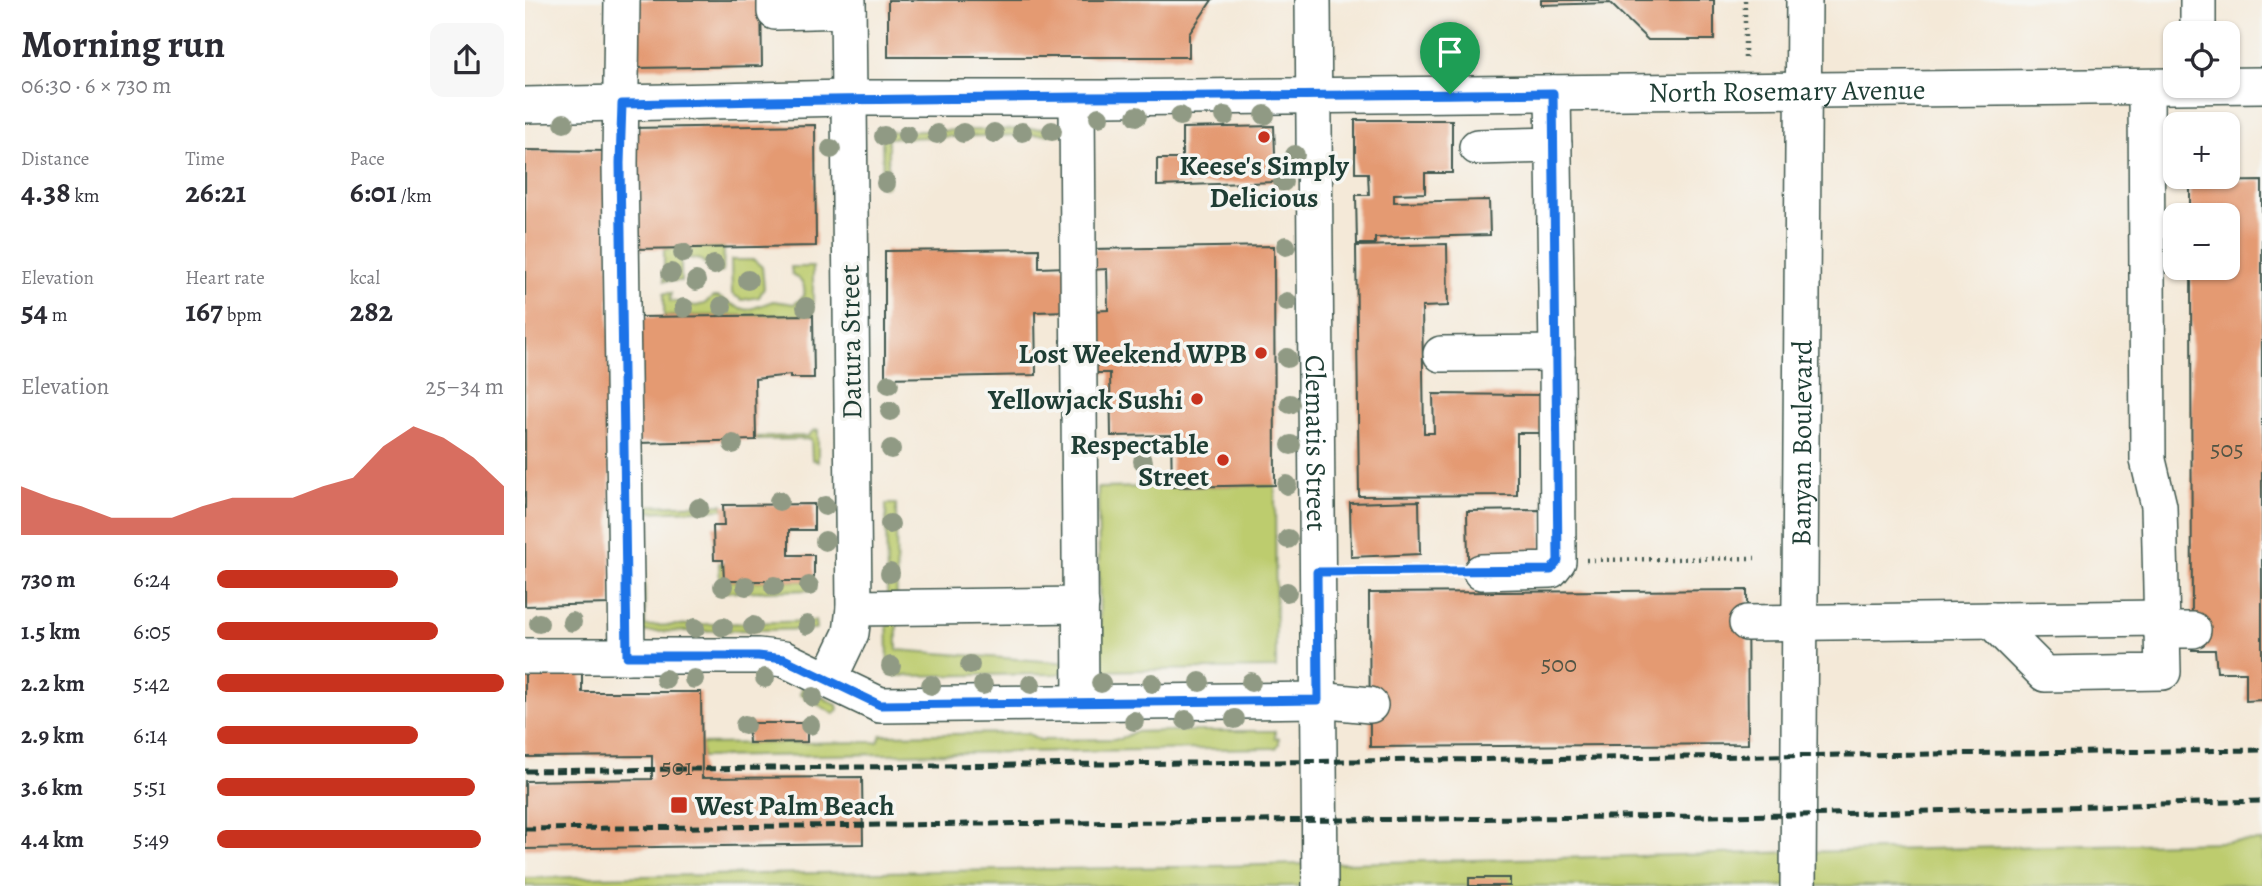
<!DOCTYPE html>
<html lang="en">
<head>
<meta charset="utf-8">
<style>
	body { margin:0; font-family:Alegreya,serif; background:#f7f7f7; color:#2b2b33; height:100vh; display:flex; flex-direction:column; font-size:26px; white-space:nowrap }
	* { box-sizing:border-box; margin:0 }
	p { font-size:23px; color:#7c7c81 }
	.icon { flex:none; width:38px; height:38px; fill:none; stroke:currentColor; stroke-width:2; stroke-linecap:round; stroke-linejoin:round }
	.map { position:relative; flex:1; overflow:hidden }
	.panel { display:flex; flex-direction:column; background:#fff; width:525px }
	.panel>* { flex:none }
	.tools { position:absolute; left:1638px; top:21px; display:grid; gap:14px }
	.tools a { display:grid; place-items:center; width:77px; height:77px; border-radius:14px; background:#fff; box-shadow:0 2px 5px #0004; font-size:35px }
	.pin { position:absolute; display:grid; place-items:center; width:60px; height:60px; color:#fff; margin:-72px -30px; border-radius:50% 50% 50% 0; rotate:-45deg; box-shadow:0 0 7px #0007 }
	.pin .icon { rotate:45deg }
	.round { display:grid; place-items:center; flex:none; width:74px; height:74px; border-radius:14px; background:#f7f7f7 }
	.summary { display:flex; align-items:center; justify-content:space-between; height:119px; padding:0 21px }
	h1 { font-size:38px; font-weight:700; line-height:52px }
	.metrics { display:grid; grid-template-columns:repeat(3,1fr); gap:10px; height:119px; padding:7px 21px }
	.metrics div { display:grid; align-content:center }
	.metrics b { font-size:30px; font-weight:700 }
	.metrics small { font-size:19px; font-weight:400 }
	.metrics p { font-size:19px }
	.chart { height:196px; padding:14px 21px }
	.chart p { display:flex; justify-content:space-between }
	.chart svg { width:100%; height:126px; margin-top:7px; fill:#c8321e; opacity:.7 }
	ul { padding:0 21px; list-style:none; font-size:23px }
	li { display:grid; grid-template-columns:112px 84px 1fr; align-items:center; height:52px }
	li i { height:18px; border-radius:9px; background:#c8321e }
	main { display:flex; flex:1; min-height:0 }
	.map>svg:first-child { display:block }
	.green { fill:#bdcc6e; stroke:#6e8451; stroke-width:2 }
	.building { fill:#e49a72 }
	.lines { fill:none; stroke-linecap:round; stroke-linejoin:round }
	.minor-casing { stroke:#3f574d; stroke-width:38 }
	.path { stroke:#3f574d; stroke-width:4.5; stroke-dasharray:2 5; stroke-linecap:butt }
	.minor { stroke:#fff; stroke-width:35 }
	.rail { stroke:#1f3d34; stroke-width:5; stroke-dasharray:10 5; stroke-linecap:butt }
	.tree { fill:#909a84 }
	.route-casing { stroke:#fff; stroke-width:14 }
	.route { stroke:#1a73e8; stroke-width:9 }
	.poi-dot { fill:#c8321e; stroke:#f6f6f2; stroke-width:2.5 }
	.labels { text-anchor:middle; stroke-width:7; stroke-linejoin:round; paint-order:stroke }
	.number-label { font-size:24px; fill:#505444 }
	.street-label { font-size:28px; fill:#1f3d34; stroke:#f6f6f2 }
	.poi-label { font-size:28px; font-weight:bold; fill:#1f3d34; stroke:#f6f6f2; text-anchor:end }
</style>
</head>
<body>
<main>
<section class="panel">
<div class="summary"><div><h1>Morning run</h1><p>06:30 · 6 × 730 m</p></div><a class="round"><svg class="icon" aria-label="share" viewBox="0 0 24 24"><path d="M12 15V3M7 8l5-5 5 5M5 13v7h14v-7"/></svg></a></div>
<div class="metrics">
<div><p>Distance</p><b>4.38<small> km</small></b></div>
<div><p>Time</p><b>26:21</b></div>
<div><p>Pace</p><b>6:01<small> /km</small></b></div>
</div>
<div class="metrics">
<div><p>Elevation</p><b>54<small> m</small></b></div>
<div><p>Heart rate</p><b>167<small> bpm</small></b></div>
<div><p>kcal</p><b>282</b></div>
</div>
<div class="chart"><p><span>Elevation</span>25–34 m</p>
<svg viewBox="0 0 160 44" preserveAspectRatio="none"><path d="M0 44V27L10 31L20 34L30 38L40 38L50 38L60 34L70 31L80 31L90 31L100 27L110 24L120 13L130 6L140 10L150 17L160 27V44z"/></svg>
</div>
<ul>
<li><b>730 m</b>6:24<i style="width:63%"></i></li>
<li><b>1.5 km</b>6:05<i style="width:77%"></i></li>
<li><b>2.2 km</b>5:42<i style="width:100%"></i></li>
<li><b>2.9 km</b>6:14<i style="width:70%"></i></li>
<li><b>3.6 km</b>5:51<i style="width:90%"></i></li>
<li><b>4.4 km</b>5:49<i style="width:92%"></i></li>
</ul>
</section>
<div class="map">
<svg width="1737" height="886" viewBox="0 0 1737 886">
	<rect width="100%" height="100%" fill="#f6f6f2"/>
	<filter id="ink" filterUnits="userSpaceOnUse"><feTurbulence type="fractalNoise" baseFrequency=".0143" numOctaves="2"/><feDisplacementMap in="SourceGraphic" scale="14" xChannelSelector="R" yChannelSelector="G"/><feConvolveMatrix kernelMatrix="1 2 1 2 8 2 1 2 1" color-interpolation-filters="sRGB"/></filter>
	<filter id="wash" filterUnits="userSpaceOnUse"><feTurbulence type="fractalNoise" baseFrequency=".00686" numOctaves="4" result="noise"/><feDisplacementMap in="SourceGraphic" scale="28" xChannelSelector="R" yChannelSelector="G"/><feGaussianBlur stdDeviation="1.57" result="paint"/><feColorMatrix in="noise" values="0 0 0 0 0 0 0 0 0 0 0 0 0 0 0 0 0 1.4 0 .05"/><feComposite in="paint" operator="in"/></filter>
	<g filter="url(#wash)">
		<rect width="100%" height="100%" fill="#f4e9d8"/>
		<g class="green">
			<polygon points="542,128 542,134 363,138 363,186 358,187 357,132"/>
			<polygon points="199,247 198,272 189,274 176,260 160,257 156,261 156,281 139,281 139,249"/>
			<polygon points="206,260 229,260 237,267 239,288 234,297 217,300 207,294"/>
			<path d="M266 267H288V315L139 316V293H146L145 301 171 306 179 304 188 297H193L212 307 223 310 248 301 269 304 279 296C281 282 275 281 267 274Z"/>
			<polygon points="293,430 293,462 287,459 286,439 231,440 231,437 283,436 288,431"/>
			<polygon points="750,485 751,668 564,671 564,638 575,637 573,488"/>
			<polygon points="198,504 198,509 118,512 120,626 290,621 291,629 118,632 109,506"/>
			<polygon points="361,504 371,504 372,650 544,663 544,671 532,674 371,676 363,673"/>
			<polygon points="194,563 199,563 200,581 289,581 290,590 195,592"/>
			<polygon points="278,687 312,705 313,709 309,714 275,694"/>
			<polygon points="643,731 750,731 750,738 754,738 754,744 751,748 177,757 176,744 353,742 356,735 502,733 515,740 596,739 609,732"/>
			<polygon points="1737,841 1737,884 1604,886 0,886 0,878 654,867"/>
		</g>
		<g id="blocks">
			<g class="building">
				<polygon points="111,0 236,0 237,66 112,68"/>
				<polygon points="363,0 687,0 664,34 664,57 363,57"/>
				<polygon points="1016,0 1189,0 1189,40 1123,40 1085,3 1016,5"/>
				<polygon points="830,120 927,120 927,173 900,173 900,193 869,194 869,202 964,200 965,235 850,238 850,244 832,244 831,195 844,195 843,173 830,173"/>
				<polygon points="290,125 291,246 108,249 106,128"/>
				<polygon points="749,126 751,182 632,186 632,159 657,159 657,128"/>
				<polygon points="0,150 83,151 86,604 0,606"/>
				<polygon points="1737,181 1737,700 1721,701 1721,672 1692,672 1690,650 1667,650 1666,268 1703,268 1703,215 1665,215 1665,182"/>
				<polygon points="922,244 923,306 897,307 899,433 909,433 908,394 1019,395 1019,433 992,433 992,495 834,496 831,246"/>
				<polygon points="749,246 750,485 647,487 646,435 586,436 585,373 567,373 566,311 583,310 582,269 565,270 565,249"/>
				<polygon points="514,249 514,268 542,267 543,311 510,312 511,375 360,378 360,251"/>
				<polygon points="288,315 289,378 265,378 265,375 230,379 231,440 113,443 112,317"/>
				<polygon points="894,501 895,554 826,557 825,503"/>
				<polygon points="289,504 289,530 264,530 264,555 289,555 289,581 199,581 198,560 189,560 188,526 199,526 198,505"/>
				<polygon points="1017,510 1017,558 943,559 942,511"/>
				<polygon points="1222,590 1223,744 845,747 844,593"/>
				<polygon points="0,668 57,668 57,692 176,692 177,778 337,777 338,844 0,849 0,781 127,779 127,756 0,757"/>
				<polygon points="223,723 282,723 282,742 224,743"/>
				<rect x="944" y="878" width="41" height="8"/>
			</g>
		</g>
	</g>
	<g filter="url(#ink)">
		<use href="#blocks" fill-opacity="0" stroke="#3f574d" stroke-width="2"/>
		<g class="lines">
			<g class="minor-casing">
				<g id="minor">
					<polyline points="97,0 95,163 102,656"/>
					<polyline points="250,0 250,12 323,10"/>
					<path id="s1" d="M788 0 795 886"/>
					<polyline points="1673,0 1673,33"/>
					<polyline points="552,99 556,703"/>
					<path id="s2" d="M0 105 323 98H577L1737 85"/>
					<polyline points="952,147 1029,145"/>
					<polyline points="916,354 1032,353 1028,93"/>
					<polyline points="956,572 1026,570 1033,561 1032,353"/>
					<polyline points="329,608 556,605"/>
					<polyline points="1466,620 1520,674 1638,672 1634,506 1623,460 1621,87"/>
					<polyline points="1222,623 1637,618"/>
					<polyline points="1636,630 1668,630"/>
					<polyline points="0,656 233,656 259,659 355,705 793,700 845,705"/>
					<polyline points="304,679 326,633 329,608 323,0"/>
					<path id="s3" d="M1273 886 1279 0"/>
				</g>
			</g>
			<g class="path">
				<polyline points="1220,0 1220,62"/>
				<polyline points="1061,560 1230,558"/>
				<polyline points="821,572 928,572"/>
			</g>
			<use href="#minor" class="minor"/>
			<g class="rail">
				<polyline points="0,771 1737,750"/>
				<polyline points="0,829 1273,815 1737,801"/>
			</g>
		</g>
		<g class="tree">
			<circle cx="740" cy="115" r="10"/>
			<circle cx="612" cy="116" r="10"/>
			<circle cx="655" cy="116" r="10"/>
			<circle cx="700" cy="116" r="10"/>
			<circle cx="574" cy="117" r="10"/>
			<circle cx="39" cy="123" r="10"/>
			<circle cx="527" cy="131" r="10"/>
			<circle cx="497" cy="132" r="10"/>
			<circle cx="438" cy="133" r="10"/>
			<circle cx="469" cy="133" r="10"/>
			<circle cx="412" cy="134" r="10"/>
			<circle cx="382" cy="135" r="10"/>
			<circle cx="359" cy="136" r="10"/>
			<circle cx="306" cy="149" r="10"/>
			<circle cx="770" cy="155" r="10"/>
			<circle cx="758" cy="182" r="10"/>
			<circle cx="361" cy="183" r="10"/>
			<circle cx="761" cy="246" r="10"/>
			<circle cx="158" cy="253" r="10"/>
			<circle cx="189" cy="265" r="10"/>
			<circle cx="146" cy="273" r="10"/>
			<circle cx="223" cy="280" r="10"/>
			<circle cx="171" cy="281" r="10"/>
			<circle cx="762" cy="302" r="10"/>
			<circle cx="197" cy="306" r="10"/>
			<circle cx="281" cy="307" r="10"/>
			<circle cx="159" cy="308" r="10"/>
			<circle cx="762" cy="358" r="10"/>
			<circle cx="364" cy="384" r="10"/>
			<circle cx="765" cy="404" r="10"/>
			<circle cx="365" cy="411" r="10"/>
			<circle cx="208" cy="444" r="10"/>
			<circle cx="766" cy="445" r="10"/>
			<circle cx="366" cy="449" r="10"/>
			<circle cx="618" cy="461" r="10"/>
			<circle cx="762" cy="485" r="10"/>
			<circle cx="254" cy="501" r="10"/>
			<circle cx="300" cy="506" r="10"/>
			<circle cx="174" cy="508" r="10"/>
			<circle cx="365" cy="524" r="10"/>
			<circle cx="763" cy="539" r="10"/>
			<circle cx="300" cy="541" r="10"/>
			<circle cx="365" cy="573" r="10"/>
			<circle cx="198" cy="586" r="10"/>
			<circle cx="221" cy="586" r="10"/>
			<circle cx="249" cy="586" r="10"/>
			<circle cx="284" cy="586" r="10"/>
			<circle cx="762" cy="592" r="10"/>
			<circle cx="47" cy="622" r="10"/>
			<circle cx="14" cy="623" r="10"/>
			<circle cx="282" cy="625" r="10"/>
			<circle cx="228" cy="626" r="10"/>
			<circle cx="198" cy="627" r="10"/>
			<circle cx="170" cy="628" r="10"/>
			<circle cx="445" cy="665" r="10"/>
			<circle cx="366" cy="666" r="10"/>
			<circle cx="240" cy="678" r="10"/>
			<circle cx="140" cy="679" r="10"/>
			<circle cx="169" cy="679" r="10"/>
			<circle cx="675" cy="682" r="10"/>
			<circle cx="726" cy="682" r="10"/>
			<circle cx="576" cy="683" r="10"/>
			<circle cx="627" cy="683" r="10"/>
			<circle cx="506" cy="684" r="10"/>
			<circle cx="406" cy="685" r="10"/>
			<circle cx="458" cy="685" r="10"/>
			<circle cx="288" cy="697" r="10"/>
			<circle cx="710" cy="719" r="10"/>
			<circle cx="661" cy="720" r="10"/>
			<circle cx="609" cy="721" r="10"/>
			<circle cx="220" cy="725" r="10"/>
			<circle cx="285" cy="725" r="10"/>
		</g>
	</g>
	<g class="lines" filter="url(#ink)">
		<g class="route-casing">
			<path id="route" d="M1028 93 1033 561 1026 570 792 572 793 700 355 705 259 659 233 656H102L95 163 97 104C407 96 718 97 1028 93Z"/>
		</g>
		<use href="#route" class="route"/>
	</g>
	<g class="poi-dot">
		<circle cx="739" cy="137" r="7"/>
		<circle cx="736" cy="353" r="7"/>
		<circle cx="672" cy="399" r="7"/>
		<circle cx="698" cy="460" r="7"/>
		<rect x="145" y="796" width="18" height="18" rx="3.5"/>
	</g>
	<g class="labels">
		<g class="number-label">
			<text x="1702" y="457">505</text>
			<text x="1034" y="672">500</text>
			<text x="152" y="775">501</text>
		</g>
		<g class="street-label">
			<text dy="10" stroke="none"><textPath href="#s2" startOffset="1262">North Rosemary Avenue</textPath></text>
			<text transform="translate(325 342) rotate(-91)" y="10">Datura Street</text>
			<text dy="10" stroke="none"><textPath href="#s1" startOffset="443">Clematis Street</textPath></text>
			<text dy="10" stroke="none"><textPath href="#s3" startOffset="443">Banyan Boulevard</textPath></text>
		</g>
		<g class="poi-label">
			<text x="739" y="175" text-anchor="middle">Keese's Simply<tspan x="739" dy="32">Delicious</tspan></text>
			<text x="722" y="363">Lost Weekend WPB</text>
			<text x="658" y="409">Yellowjack Sushi</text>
			<text x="684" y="454">Respectable<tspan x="684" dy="32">Street</tspan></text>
			<text x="170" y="815" text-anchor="start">West Palm Beach</text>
		</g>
	</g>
</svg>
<div class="tools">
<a><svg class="icon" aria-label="locate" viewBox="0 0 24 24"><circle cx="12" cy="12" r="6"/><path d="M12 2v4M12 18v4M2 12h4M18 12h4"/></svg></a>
<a>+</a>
<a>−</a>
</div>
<div class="pin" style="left:925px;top:94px;background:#1e9e55"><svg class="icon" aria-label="arrive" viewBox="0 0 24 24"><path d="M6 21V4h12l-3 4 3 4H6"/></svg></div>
</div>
</main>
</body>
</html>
